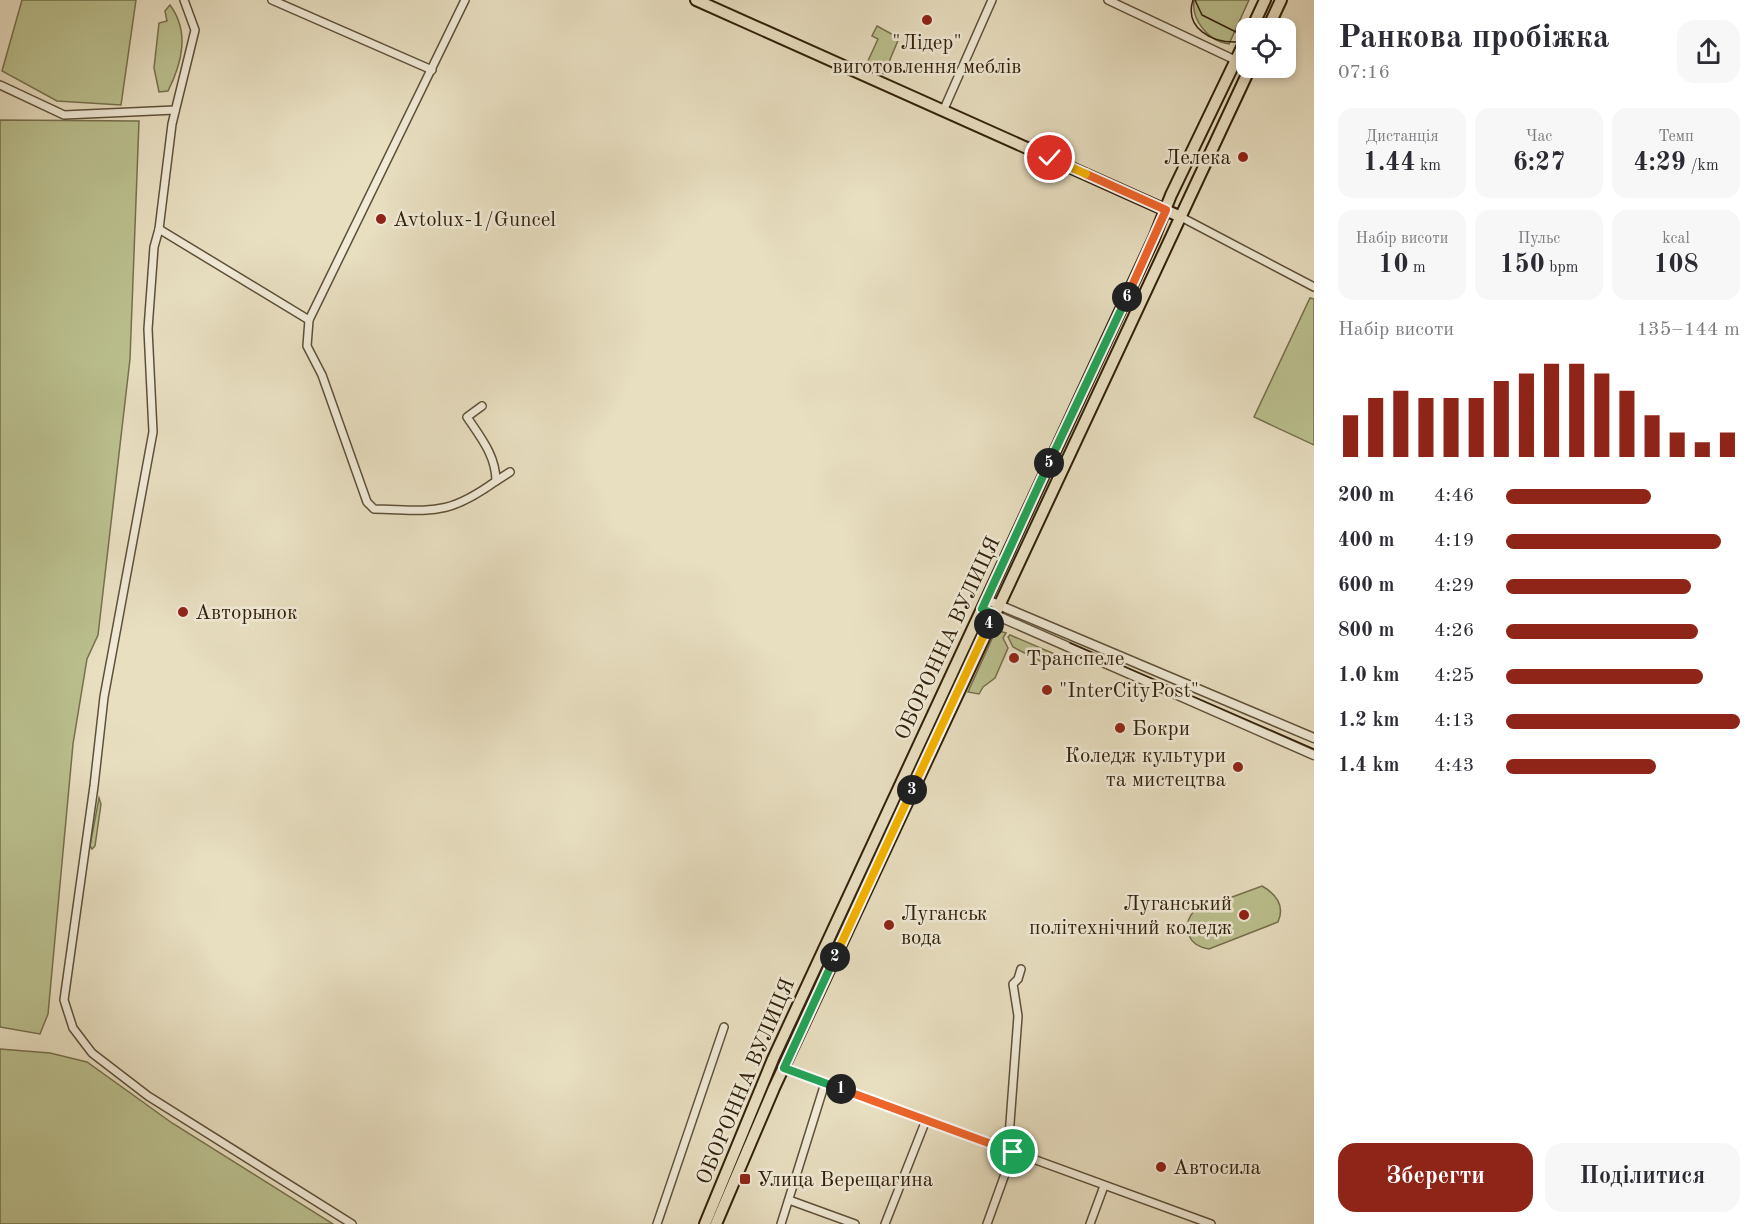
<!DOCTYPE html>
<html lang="uk">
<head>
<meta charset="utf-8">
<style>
	body { margin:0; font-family:"Old Standard TT",serif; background:#f7f7f7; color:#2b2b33; height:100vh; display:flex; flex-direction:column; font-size:22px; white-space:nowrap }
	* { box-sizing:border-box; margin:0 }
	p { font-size:20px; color:#7c7c81 }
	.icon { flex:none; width:33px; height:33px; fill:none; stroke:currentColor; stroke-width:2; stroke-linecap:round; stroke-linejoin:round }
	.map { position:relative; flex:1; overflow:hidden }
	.sheet { display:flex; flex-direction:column; background:#fff; width:450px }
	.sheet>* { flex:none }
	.fabs { position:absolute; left:1236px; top:18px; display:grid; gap:12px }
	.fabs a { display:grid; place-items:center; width:60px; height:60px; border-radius:12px; background:#fff; box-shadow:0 3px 9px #0003; font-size:30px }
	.pin { position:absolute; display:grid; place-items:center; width:51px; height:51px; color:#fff; margin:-26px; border:3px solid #fff; border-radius:50%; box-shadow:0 2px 6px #0007 }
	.km { position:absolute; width:30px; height:30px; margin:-15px; border-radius:50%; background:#222; color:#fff; font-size:16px; line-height:30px; text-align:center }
	.round { display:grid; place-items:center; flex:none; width:63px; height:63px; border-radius:18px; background:#f7f7f7 }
	.summary { display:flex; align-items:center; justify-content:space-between; height:102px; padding:0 24px }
	h1 { font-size:33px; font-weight:800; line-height:45px }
	.metrics { display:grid; grid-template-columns:repeat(3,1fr); gap:9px; height:102px; padding:6px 24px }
	.metrics div { display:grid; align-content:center; border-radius:15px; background:#f7f7f7; text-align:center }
	.metrics b { font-size:26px; font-weight:800 }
	.metrics small { font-size:16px; font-weight:400 }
	.metrics p { font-size:16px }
	.chart { height:168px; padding:12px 24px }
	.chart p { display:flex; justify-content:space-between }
	.chart svg { width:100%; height:108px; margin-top:6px; stroke:#8f2418; stroke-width:6 }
	.button { display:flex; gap:12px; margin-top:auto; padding:12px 24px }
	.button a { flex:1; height:69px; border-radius:18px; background:#8f2418; color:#fff; font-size:24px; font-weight:800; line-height:69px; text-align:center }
	.button a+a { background:#f7f7f7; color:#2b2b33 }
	ul { padding:0 24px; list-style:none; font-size:20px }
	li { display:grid; grid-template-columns:96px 72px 1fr; align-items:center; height:45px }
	li i { height:15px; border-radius:8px; background:#8f2418 }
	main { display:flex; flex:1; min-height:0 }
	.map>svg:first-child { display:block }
	.green { fill:#bbc08f; stroke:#76704c; stroke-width:1.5 }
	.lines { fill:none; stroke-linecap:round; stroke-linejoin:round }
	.minor-casing { stroke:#5f5038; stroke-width:10 }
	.tertiary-casing { stroke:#5f5038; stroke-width:11 }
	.primary-casing { stroke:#31200a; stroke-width:14 }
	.minor { stroke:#f0ead7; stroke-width:7 }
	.tertiary { stroke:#f0ead7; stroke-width:8 }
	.primary { stroke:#e8dfc1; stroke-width:10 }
	.tram { stroke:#31200a; stroke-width:1.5 }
	.split-1-casing { stroke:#fff; stroke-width:12 }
	.split-2-casing { stroke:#fff; stroke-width:12 }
	.split-3-casing { stroke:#fff; stroke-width:12 }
	.split-4-casing { stroke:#fff; stroke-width:12 }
	.split-5-casing { stroke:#fff; stroke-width:12 }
	.split-6-casing { stroke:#fff; stroke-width:12 }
	.split-7-casing { stroke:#fff; stroke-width:12 }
	.split-8-casing { stroke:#fff; stroke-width:12 }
	.split-1 { stroke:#f0652b; stroke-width:8 }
	.split-2 { stroke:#22a559; stroke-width:8 }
	.split-3 { stroke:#f5b400; stroke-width:8 }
	.split-4 { stroke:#f5b400; stroke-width:8 }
	.split-5 { stroke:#22a559; stroke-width:8 }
	.split-6 { stroke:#22a559; stroke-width:8 }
	.split-7 { stroke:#f0652b; stroke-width:8 }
	.split-8 { stroke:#f5b400; stroke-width:8 }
	.poi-dot { fill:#8f2418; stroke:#f0ead7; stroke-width:2 }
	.labels { text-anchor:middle; stroke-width:5; stroke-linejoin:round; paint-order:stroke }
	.poi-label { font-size:21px; fill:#31200a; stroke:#f0ead7; text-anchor:start }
	.street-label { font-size:21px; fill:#31200a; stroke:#f0ead7 }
</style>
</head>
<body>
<main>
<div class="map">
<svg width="1314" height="1224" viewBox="0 0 1314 1224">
	<rect width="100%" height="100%" fill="#e8dfc1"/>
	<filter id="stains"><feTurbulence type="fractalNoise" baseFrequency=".00333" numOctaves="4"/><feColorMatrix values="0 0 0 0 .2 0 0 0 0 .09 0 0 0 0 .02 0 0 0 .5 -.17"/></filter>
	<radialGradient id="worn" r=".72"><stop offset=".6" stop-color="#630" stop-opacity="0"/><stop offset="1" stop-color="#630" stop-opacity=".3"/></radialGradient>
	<g class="green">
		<polygon points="22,0 136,0 121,105 57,101 2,71"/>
		<path d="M1194 0H1249L1229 44C1209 42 1191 20 1194 0Z"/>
		<path d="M170 5C190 32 182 63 168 91L159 92 154 68 159 23 167 21 165 11Z"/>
		<polygon points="877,26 899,38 884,74 867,63 878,39 872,36"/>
		<polygon points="0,120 139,121 130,359 98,635 87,659 73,744 48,1014 40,1034 0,1027"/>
		<polygon points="1310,298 1314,299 1314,445 1254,417"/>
		<polygon points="996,630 1006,633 1003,638 1008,648 995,678 983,687 979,694 968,692"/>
		<polygon points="1010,635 1064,658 1046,664 1013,647 1008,637"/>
		<polygon points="99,798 101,804 95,846 92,849 90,846"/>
		<path d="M1262 886C1276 894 1285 906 1278 922L1209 949C1189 946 1180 928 1194 911Z"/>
		<polygon points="0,1049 50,1053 87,1062 172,1123 333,1224 0,1224"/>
	</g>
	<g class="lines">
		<g class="minor-casing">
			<g id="minor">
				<polyline points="184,0 195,30 172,124 159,229 154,247 148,329 153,432 104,697 94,786 64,1000 73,1028 92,1053 148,1096 352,1224"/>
				<polyline points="272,0 432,70"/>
				<path d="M465 0 309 320 307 346 322 375 367 502 374 509C432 510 446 517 496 481 496 456 481 438 467 417L482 406"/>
				<polyline points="1108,0 1235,60"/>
				<polyline points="0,85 64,115 175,110"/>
				<polyline points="944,109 992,0"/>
				<polyline points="1181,217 1314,287"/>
				<polyline points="159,229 309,320"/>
				<polyline points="496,481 510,472"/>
				<polyline points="784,1068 1211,1224"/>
				<polyline points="1008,1150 1018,1016 1013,984 1018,979 1021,969"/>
				<polyline points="789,1200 855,1224"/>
				<polyline points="657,1224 724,1027"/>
				<polyline points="781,1224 825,1083"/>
				<polyline points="885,1224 926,1120"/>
				<polyline points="987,1224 1013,1152"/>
				<polyline points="1090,1224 1104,1186"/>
			</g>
		</g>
		<g class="tertiary-casing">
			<g id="tertiary">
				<polyline points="987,600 1314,738"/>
				<polyline points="982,609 1314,755"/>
			</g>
		</g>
		<g class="primary-casing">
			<g id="primary">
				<polyline points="696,0 1181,217"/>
				<polyline points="1252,28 1265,0"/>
				<polyline points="1268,28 1281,0"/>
				<polyline points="705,1224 773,1059 1154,238 1171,195 1246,39"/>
				<polyline points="716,1224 774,1088 1250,68"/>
			</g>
		</g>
		<use href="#minor" class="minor"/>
		<use href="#tertiary" class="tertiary"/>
		<use href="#primary" class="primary"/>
		<g class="tram">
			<path d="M1193 0C1184 28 1212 43 1237 42"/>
			<polyline points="1195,0 1202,15 1238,33"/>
			<polyline points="1070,643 1314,749"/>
		</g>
	</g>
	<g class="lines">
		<g class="split-1-casing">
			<polyline id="split-1" points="841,1089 1013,1152"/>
		</g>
		<g class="split-2-casing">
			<polyline id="split-2" points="835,957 784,1068 841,1089"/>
		</g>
		<g class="split-3-casing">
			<polyline id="split-3" points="835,957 912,790"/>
		</g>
		<g class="split-4-casing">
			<polyline id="split-4" points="912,790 989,624"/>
		</g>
		<g class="split-5-casing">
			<polyline id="split-5" points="989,624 993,614 982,609 1049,463"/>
		</g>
		<g class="split-6-casing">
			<polyline id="split-6" points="1049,463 1127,297"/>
		</g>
		<g class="split-7-casing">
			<polyline id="split-7" points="1086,174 1166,210 1127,297"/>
		</g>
		<g class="split-8-casing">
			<polyline id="split-8" points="1050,158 1086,174"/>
		</g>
		<use href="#split-1" class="split-1"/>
		<use href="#split-2" class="split-2"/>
		<use href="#split-3" class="split-3"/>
		<use href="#split-4" class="split-4"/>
		<use href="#split-5" class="split-5"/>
		<use href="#split-6" class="split-6"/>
		<use href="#split-7" class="split-7"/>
		<use href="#split-8" class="split-8"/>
	</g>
	<g class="poi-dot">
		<circle cx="927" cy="20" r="6"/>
		<circle cx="1243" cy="157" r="6"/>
		<circle cx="381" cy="219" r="6"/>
		<circle cx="183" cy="612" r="6"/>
		<circle cx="1014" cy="658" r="6"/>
		<circle cx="1047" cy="690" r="6"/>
		<circle cx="1120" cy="728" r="6"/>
		<circle cx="1238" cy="767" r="6"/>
		<circle cx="1244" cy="915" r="6"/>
		<circle cx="889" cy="925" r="6"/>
		<circle cx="1161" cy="1167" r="6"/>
		<rect x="739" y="1173" width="12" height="12" rx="3"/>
	</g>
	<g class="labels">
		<g class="poi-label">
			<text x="927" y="49" text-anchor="middle">"Лідер"<tspan x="927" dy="24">виготовлення меблів</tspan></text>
			<text x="1231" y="164" text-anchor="end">Лелека</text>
			<text x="393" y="226">Avtolux-1/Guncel</text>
			<text x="195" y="619">Авторынок</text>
			<text x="1026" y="665">Транспеле</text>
			<text x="1059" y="697">"InterCityPost"</text>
			<text x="1132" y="735">Бокри</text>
			<text x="1226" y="762" text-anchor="end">Коледж культури<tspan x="1226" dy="24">та мистецтва</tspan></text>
			<text x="1232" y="910" text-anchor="end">Луганський<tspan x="1232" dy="24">політехнічний коледж</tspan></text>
			<text x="901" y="920">Луганськ<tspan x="901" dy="24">вода</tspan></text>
			<text x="1173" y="1174">Автосила</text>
			<text x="757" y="1186">Улица Верещагина</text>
		</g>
		<g class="street-label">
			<text transform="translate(947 638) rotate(-65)" y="7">ОБОРОННА ВУЛИЦЯ</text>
			<text transform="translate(745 1081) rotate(-67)" y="7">ОБОРОННА ВУЛИЦЯ</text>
		</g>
	</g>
	<rect width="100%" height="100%" filter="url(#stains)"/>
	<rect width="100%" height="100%" fill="url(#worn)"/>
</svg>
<div class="fabs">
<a><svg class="icon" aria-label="locate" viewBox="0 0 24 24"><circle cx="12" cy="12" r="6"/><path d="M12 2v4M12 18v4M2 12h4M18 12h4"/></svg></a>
</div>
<div class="pin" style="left:1013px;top:1152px;background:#1e9e55"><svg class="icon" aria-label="arrive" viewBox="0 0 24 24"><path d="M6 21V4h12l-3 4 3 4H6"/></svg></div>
<div class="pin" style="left:1050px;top:158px;background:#d93025"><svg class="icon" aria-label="check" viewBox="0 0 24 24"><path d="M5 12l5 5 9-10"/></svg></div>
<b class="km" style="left:841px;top:1089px">1</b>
<b class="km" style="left:835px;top:957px">2</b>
<b class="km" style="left:912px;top:790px">3</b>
<b class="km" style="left:989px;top:624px">4</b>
<b class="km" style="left:1049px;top:463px">5</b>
<b class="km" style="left:1127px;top:297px">6</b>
</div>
<section class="sheet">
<div class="summary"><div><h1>Ранкова пробіжка</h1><p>07:16</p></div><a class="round"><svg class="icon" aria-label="share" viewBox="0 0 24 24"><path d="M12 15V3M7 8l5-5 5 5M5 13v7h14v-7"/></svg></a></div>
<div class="metrics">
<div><p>Дистанція</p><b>1.44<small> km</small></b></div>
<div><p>Час</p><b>6:27</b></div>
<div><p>Темп</p><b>4:29<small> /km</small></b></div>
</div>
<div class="metrics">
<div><p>Набір висоти</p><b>10<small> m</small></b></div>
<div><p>Пульс</p><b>150<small> bpm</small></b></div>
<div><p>kcal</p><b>108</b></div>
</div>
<div class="chart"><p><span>Набір висоти</span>135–144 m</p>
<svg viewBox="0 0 160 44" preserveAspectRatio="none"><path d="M5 44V27M15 44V20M25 44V17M35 44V20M45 44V20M55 44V20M65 44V13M75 44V10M85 44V6M95 44V6M105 44V10M115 44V17M125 44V27M135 44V34M145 44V38M155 44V34"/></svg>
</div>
<ul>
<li><b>200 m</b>4:46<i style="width:62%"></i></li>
<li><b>400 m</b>4:19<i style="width:92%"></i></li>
<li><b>600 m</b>4:29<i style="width:79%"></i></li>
<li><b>800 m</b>4:26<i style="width:82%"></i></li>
<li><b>1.0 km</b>4:25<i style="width:84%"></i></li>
<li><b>1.2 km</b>4:13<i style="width:100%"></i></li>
<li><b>1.4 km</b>4:43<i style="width:64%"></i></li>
</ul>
<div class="button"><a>Зберегти</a><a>Поділитися</a></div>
</section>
</main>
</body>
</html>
